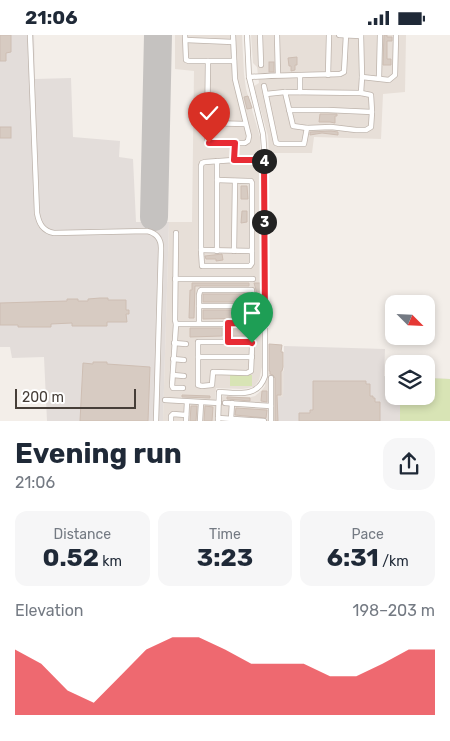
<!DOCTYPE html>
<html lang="en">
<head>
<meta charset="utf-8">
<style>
	body { margin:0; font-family:Rubik,sans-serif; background:#f6f6f7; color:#1f2937; height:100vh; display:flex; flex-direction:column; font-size:19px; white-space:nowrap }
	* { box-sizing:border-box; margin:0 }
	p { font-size:16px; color:#747a83 }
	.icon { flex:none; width:28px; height:28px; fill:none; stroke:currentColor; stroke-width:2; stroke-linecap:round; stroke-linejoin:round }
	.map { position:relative; height:386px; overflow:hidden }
	.side { display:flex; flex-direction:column; background:#fff; flex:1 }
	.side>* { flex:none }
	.needle { width:32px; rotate:114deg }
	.fabs { position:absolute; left:385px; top:260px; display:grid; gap:10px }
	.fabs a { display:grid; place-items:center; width:50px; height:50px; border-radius:10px; background:#fff; box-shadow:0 2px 8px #0003; font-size:25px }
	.scale { position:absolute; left:15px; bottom:12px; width:121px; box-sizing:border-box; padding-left:5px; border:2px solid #463e38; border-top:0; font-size:14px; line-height:18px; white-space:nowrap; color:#463e38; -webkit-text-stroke:4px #fff; paint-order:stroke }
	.pin { position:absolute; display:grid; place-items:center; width:42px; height:42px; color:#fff; margin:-51px -21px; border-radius:50% 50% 50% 0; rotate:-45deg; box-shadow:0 0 5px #0007 }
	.pin .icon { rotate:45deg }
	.km { position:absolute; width:25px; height:25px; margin:-12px; border-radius:50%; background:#222; color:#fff; font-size:14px; line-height:25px; text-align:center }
	.round { display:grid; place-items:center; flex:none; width:52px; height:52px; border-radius:15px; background:#f6f6f7 }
	.headline { display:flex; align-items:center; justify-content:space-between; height:85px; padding:0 15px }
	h1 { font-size:28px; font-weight:700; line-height:38px }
	.stats { display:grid; grid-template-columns:repeat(3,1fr); gap:8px; height:85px; padding:5px 15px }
	.stats div { display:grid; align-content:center; border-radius:12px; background:#f6f6f7; text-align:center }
	.stats b { font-size:25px; font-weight:700 }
	.stats small { font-size:14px; font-weight:400 }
	.stats p { font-size:14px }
	.chart { height:140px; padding:10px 15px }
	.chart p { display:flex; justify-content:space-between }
	.chart svg { width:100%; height:90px; margin-top:5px; fill:#e82b34; opacity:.7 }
	.status { display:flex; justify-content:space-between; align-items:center; height:35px; padding:0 25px; background:#fff; direction:ltr }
	.status svg { height:14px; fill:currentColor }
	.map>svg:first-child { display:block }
	.residential { fill:#e7dfd8 }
	.industrial { fill:#e3ddda }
	.green { fill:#d8e4b5 }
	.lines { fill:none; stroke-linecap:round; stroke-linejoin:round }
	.runway { stroke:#c5c2c0; stroke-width:28 }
	.building { fill:#d7cbc2; stroke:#cebeb3 }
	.street-casing { stroke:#beb4ac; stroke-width:6 }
	.street { stroke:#fff; stroke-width:4.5 }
	.route-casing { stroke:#fff; stroke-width:10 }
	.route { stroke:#e82b34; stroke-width:6 }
</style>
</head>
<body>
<div class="status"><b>21:06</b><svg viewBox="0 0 49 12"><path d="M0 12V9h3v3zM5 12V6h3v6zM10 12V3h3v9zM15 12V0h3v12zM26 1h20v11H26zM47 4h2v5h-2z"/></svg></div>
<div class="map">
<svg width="450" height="386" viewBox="0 0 450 386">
	<rect width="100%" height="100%" fill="#f3eee9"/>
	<g class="residential">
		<polygon points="175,0 242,0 244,39 246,54 260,102 262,332 259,345 254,352 242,354 216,353 215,365 219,365 223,361 251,362 255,361 262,355 265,351 267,336 284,336 283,362 278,362 278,386 163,386 169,187 192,187 194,36 175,34"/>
		<polygon points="251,0 406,0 405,57 383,59 381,104 314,102 312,118 269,118 268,101 254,51 259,48 257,32 253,28"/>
	</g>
	<g class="industrial">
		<polygon points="0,0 34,0 35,44 71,43 73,102 120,106 119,122 133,124 136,187 169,187 163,386 47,386 44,322 12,323 10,312 0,312"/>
		<polygon points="284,311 385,314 384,341 394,342 394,361 426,361 426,343 450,344 450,386 278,386 278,362 283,362"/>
	</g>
	<g class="green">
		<polygon points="230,339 252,340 252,351 230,351"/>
		<polygon points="426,343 450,344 450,386 400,386 400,361 426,361"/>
	</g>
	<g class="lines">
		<polyline class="runway" points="154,182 158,0"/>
	</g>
	<g class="building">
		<polygon points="0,0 11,0 11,17 6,18 6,26 0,26"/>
		<polygon points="384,0 387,0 387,2 392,2 392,6 387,6 387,24 391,24 391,30 383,30"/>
		<polygon points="297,22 297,30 295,30 295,35 291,36 291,31 289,31 288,23"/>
		<rect x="269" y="27" width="5" height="10"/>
		<polygon points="248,61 252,73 247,74 244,62"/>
		<polygon points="320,79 337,79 337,81 335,81 335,88 330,87 319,87"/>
		<rect x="0" y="92" width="11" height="11"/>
		<polygon points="331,96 338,97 338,100 322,98 310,100 310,97"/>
		<polygon points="241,151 247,151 248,164 241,164"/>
		<polygon points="242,176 247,176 247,187 241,188"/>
		<polygon points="222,219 223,225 216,226 216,224 206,224 205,221"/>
		<polygon points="192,248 249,248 249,251 195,251 194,283 189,283 190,255 192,255"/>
		<polygon points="254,248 260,248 260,279 257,279 256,255"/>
		<rect x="203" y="259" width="45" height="8"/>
		<polygon points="100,263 108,263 108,265 126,265 126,275 129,275 129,279 126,279 127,287 107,287 107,291 72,291 72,288 51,289 51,292 18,292 18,290 0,290 0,268 67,266 67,264 78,264 78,266 88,266 88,264"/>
		<polygon points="203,275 248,275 248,283 203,284"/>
		<polygon points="190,293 222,293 222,301 190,302"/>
		<polygon points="232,293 258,293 258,296 251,296 251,301 232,301"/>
		<polygon points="269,309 282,310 281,317 283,317 283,332 282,336 281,336 281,360 277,360 278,386 275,386 275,343 273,340 270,339 270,336 269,336"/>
		<polygon points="93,327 107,327 107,329 150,332 148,386 80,386 83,328 93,329"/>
		<polygon points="313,346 366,346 366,349 370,349 370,361 373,361 373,363 375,363 375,367 380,367 380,386 299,386 299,378 310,378 310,375 313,375"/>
		<polygon points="262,356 267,356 267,367 261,366"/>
		<polygon points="182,360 210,361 210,363 182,362"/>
		<polygon points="227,362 250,363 250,366 227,364"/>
		<polygon points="191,371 197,371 196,386 190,386"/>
		<polygon points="205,371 213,372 212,386 204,386"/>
		<polygon points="236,373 267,375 266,383 235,380"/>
	</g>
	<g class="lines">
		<g class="street-casing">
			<g id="street">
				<path d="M30 0 37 178C39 189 43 196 54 198L147 196C156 198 161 203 161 213L156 386"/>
				<polyline points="185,0 186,25 189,26 234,26"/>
				<polyline points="260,0 261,30"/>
				<polyline points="277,0 278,40"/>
				<polyline points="339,0 361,1"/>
				<polyline points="186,5 233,7"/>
				<polyline points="208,26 207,105 209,108 245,108 248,106 249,101 235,44 233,0"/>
				<polyline points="328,40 329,0"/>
				<polyline points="300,41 300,57"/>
				<path d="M249 42C279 40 309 40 340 39L344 37 346 0"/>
				<polyline points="362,42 389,45 395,40 396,0"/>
				<polyline points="379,43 380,0"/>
				<polyline points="264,51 276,108 279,109 304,109 307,93"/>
				<polygon points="285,57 361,58 371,60 372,77 371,92 366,95 356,95 331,92 307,93 293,91"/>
				<polyline points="361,58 362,42 361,0"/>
				<polyline points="266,59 285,57"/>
				<polyline points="289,75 328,75 372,77"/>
				<polyline points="207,88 245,89"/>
				<polyline points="234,125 235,108"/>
				<polyline points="217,126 217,216"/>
				<polyline points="217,145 248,146 251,146 252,148 252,228 250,231 202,231 201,215 201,131 202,128 205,127 234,125 265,125"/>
				<polyline points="176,198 175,285 176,289"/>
				<polyline points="201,215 252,216"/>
				<polyline points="234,216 235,146"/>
				<polyline points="175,244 253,244"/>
				<polyline points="199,271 253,271"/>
				<polyline points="199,288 199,260 200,256 201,255 252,255 253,289"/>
				<polygon points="198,307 250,307 252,311 251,336 247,338 213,337 212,350 202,351 198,350"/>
				<polyline points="228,307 228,288"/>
				<polyline points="174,308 186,309"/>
				<polyline points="198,322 252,322"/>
				<polyline points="173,324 184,325"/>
				<polyline points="173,340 184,341"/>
				<polyline points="271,343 271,386"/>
				<polyline points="183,353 173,353 172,351 176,289 265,289"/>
				<polyline points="165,365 219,368"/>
				<polyline points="225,368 271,371"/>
				<polyline points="218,383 264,386"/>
				<polyline points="231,384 232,368"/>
				<polyline points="171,386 171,381 173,379 186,380"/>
				<polyline points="186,386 187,367"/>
				<polyline points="200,386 201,368"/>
				<path d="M218 386 219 357C238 358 258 363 265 341V125L263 99 249 42 247 0"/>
			</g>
		</g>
		<use href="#street" class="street"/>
	</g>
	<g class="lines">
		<g class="route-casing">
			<polyline id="route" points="209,108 235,108 234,125 264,125 265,289 228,288 228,307 250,307 252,308"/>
		</g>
		<use href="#route" class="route"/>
	</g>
</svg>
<div class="fabs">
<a><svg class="needle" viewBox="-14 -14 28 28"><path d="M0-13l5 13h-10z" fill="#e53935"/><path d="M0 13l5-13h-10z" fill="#747a83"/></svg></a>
<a><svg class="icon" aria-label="layers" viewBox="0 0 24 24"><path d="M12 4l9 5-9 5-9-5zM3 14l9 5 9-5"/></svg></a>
</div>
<div class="scale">200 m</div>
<div class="pin" style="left:252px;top:308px;background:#1e9e55"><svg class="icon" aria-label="arrive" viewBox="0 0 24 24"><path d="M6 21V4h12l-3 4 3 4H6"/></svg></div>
<div class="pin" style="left:209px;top:108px;background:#d93025"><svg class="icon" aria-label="check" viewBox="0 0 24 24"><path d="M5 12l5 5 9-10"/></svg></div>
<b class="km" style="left:264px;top:187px">3</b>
<b class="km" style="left:264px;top:126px">4</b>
</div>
<section class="side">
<div class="headline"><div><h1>Evening run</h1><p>21:06</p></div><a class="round"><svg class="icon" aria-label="share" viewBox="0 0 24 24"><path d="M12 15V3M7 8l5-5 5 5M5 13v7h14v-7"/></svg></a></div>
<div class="stats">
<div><p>Distance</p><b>0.52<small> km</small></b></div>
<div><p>Time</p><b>3:23</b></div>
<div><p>Pace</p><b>6:31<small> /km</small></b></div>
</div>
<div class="chart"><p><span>Elevation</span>198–203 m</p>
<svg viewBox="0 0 160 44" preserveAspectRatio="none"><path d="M0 44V12L10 19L20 32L30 38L40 25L50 12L60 6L70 6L80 12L90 19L100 19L110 19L120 25L130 25L140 19L150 12L160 12V44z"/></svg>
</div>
</section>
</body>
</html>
